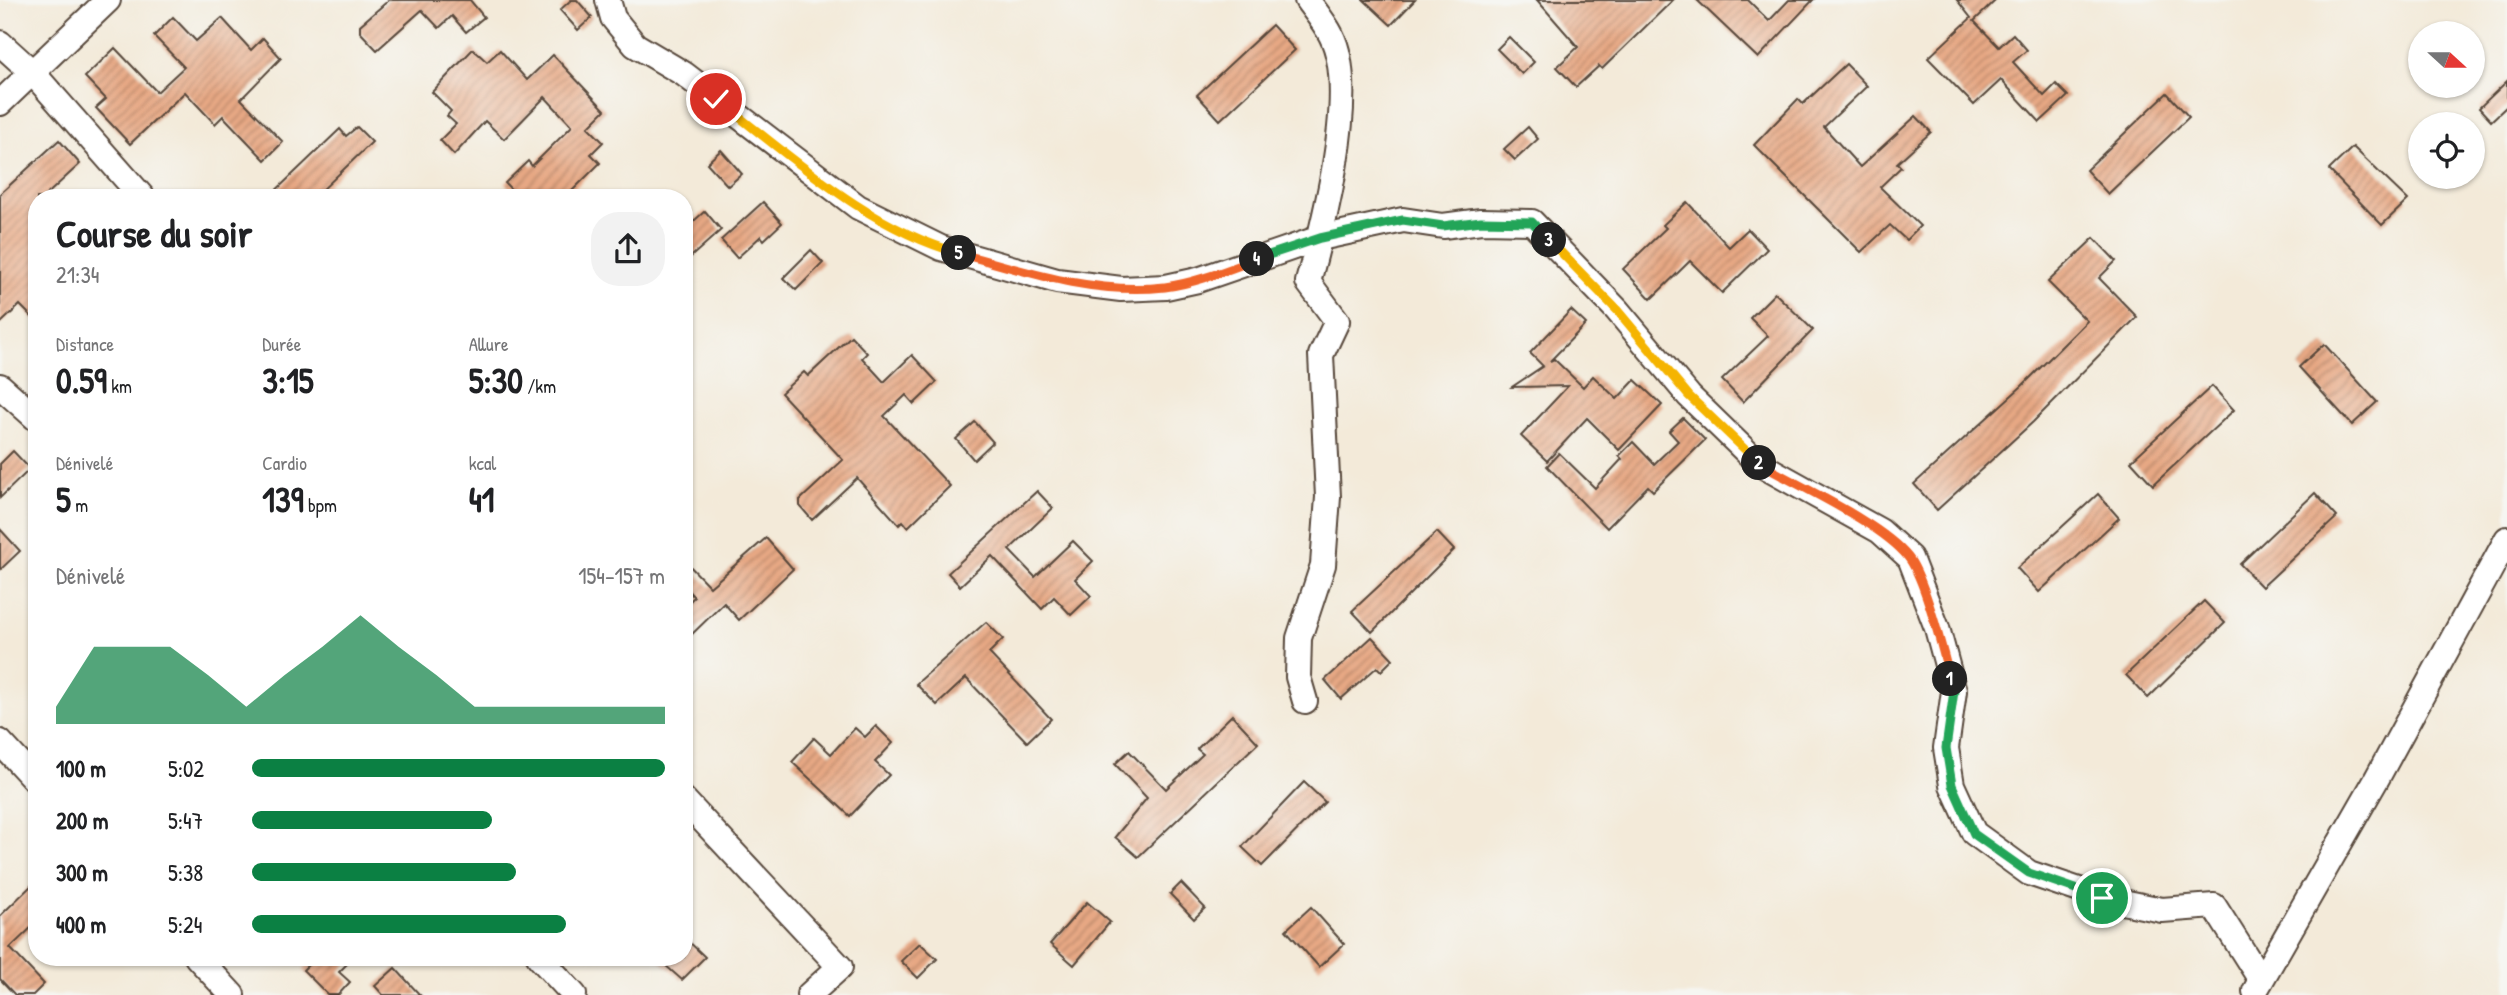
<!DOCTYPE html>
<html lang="fr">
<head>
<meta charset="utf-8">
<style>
	body { margin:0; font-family:"Patrick Hand",sans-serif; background:#f2f2f2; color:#202124; height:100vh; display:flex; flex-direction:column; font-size:26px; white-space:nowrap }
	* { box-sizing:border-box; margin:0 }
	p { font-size:23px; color:#757577 }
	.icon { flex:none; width:38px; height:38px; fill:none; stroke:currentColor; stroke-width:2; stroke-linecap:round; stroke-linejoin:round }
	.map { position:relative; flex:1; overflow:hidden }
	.sheet { position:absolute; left:28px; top:189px; width:665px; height:777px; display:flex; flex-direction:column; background:#fff; border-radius:28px; box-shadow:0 2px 5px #0004 }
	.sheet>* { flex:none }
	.needle { width:46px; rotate:111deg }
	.fabs { position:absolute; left:2408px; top:21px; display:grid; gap:14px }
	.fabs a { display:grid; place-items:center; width:77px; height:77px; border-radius:50%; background:#fff; box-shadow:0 2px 5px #0004; font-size:35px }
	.pin { position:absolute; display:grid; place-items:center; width:60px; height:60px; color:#fff; margin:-30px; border:4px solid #fff; border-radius:50%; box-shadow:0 2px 7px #0007 }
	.km { position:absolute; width:35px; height:35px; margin:-18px; border-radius:50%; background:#222; color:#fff; font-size:19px; line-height:35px; text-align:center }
	.round { display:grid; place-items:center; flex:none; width:74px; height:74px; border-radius:28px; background:#f2f2f2 }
	.overview { display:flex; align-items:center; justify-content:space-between; height:119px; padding:0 28px }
	h1 { font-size:38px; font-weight:800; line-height:52px }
	.metrics { display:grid; grid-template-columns:repeat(3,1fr); gap:10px; height:119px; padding:7px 28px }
	.metrics div { display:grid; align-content:center }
	.metrics b { font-size:35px; font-weight:800 }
	.metrics small { font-size:19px; font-weight:400 }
	.metrics p { font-size:19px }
	.chart { height:196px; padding:14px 28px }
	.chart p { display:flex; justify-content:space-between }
	.chart svg { width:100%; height:126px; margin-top:7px; fill:#0b8043; opacity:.7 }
	ul { padding:0 28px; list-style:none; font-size:23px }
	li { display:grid; grid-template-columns:112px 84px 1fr; align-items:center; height:52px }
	li i { height:18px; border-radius:9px; background:#0b8043 }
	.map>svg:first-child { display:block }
	.building { fill:url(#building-hatch) }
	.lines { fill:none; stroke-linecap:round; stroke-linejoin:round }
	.minor-casing { stroke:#57473a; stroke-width:28 }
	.minor { stroke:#fff; stroke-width:24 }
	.split-1-casing { stroke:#fff; stroke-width:14 }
	.split-2-casing { stroke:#fff; stroke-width:14 }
	.split-3-casing { stroke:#fff; stroke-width:14 }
	.split-4-casing { stroke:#fff; stroke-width:14 }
	.split-5-casing { stroke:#fff; stroke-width:14 }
	.split-6-casing { stroke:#fff; stroke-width:14 }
	.split-1 { stroke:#22a559; stroke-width:9 }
	.split-2 { stroke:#f0652b; stroke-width:9 }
	.split-3 { stroke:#f5b400; stroke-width:9 }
	.split-4 { stroke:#22a559; stroke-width:9 }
	.split-5 { stroke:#f0652b; stroke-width:9 }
	.split-6 { stroke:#f5b400; stroke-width:9 }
</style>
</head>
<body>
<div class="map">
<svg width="2507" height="995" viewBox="0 0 2507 995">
	<defs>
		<pattern id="building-hatch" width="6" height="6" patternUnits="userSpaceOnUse" patternTransform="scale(1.75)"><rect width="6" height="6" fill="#e7a884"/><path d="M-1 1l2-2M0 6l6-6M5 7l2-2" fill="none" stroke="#bc896b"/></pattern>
	</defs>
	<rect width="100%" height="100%" fill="#f6f6f2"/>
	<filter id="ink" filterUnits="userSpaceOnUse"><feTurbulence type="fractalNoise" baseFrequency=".0143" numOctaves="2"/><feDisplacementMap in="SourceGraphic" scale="14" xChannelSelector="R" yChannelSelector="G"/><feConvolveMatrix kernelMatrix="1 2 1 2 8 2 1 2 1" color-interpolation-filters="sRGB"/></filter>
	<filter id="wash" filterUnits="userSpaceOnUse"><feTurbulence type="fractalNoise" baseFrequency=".00686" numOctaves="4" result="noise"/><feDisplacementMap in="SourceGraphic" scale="28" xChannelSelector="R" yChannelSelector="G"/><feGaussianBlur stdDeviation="1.57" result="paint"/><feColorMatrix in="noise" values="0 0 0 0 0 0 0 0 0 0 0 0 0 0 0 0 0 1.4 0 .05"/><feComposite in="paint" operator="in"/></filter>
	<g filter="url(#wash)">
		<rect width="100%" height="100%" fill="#f3ead9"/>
		<g id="blocks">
			<g class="building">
				<polygon points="389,0 470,0 484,17 466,32 452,16 439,28 422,10 377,50 360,32 360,25"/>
				<polygon points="571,0 577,0 592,17 578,30 560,10"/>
				<polygon points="1364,0 1415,0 1391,25"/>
				<polygon points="1537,0 1673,0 1602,69 1599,66 1576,87 1557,67 1578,47"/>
				<polygon points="1697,0 1748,0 1769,21 1789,0 1813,0 1758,58"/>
				<polygon points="1957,0 1996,0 1974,21 1999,47 2013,34 2027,50 2013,62 2044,96 2056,84 2068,96 2040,122 2001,80 1974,105 1928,58 1971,18"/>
				<polygon points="173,17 196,41 222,18 251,50 263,38 281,58 241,99 283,142 265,160 223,116 215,124 185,92 130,144 96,108 106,99 85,77 115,48 157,92 184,67 154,36"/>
				<polygon points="1272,25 1295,50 1220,120 1197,95"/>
				<polygon points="1509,37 1534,62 1522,74 1497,49"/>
				<polygon points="473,49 487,62 500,50 527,80 553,55 605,110 588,127 603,142 591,154 600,163 565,198 519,198 505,183 528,161 532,166 572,126 545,97 504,139 485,121 454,155 440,140 456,124 447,116 451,111 432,92"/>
				<polygon points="1846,64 1867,86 1824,127 1860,167 1916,116 1931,132 1897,163 1901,167 1880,187 1920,226 1906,240 1890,225 1861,252 1754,145 1798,99 1803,104"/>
				<polygon points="2507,81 2507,106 2491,121 2479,108"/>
				<polygon points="2167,93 2189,117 2108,194 2086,170"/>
				<polygon points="357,127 372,142 314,198 268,198 340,129 346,136"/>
				<polygon points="1528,127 1538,139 1515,160 1504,149"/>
				<polygon points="59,140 80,164 43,198 37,198 37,322 20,305 0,324 0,194"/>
				<polygon points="2353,147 2408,200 2382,225 2329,170"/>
				<polygon points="721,150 742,174 728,186 707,163"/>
				<polygon points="763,202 782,223 764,240 761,236 737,258 721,240"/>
				<polygon points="1687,202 1729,247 1748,229 1767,249 1722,293 1690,261 1651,299 1623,269 1666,228 1663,225"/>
				<polygon points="705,211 721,230 684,263 684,230"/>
				<polygon points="2094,238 2116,261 2099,278 2137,317 2033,422 1937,510 1914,484 2022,386 2087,321 2048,282"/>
				<polygon points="811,250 823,263 796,290 783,278"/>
				<polygon points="1775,293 1813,330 1743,402 1722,380 1768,336 1750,318"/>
				<polygon points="1571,310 1586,324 1550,361 1554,359 1583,387 1593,376 1617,399 1635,380 1662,405 1619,450 1587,418 1547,461 1521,436 1568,386 1512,387 1543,366 1530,353"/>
				<polygon points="851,336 867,353 862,358 884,382 912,355 937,382 914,404 906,395 884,416 950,486 908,527 903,521 899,525 857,478 812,520 800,506 800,500 843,460 781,393 804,372 808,376"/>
				<polygon points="2324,344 2377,402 2352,425 2299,367"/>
				<polygon points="2212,386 2234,410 2153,485 2131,461"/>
				<polygon points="1683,418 1705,440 1653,491 1648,486 1607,528 1547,466 1559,453 1595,488 1622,459 1619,456 1633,442 1654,464 1678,441 1669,431"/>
				<polygon points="975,422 993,442 974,460 956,439"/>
				<polygon points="13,451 30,469 0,498 0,464"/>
				<polygon points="1037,491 1053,508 1009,550 1035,577 1073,541 1093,561 1075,579 1091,596 1071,615 1054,597 1042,609 992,556 960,586 948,573"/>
				<polygon points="2315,493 2337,517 2262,587 2240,564"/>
				<polygon points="2098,494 2119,518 2039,592 2017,568"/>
				<polygon points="0,529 20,551 0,570"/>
				<polygon points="1437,532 1454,550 1372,632 1352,611"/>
				<polygon points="766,538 793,569 739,620 724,603 684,642 684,607 694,597 684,586 684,560 710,587"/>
				<polygon points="2204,601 2225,623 2148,698 2126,675"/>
				<polygon points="986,622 1003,639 989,653 1051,719 1027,742 966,678 937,705 916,684"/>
				<polygon points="1372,637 1393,659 1381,671 1377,667 1341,699 1325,680"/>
				<polygon points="1232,715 1258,743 1138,857 1115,837 1147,798 1115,764 1129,751 1166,789 1203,754 1197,749"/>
				<polygon points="876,726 893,743 875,762 889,775 850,816 792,762 814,738 831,754 855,728 865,737"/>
				<polygon points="1304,782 1325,802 1262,866 1242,847"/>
				<polygon points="37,880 37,922 10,948 44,984 33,995 15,995 0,979 0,916"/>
				<polygon points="1181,883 1205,908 1194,919 1170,894"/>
				<polygon points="1087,902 1110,922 1074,965 1050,944"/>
				<polygon points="1311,907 1344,944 1319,967 1286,930"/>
				<polygon points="684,937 705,957 682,980 656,957 684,957"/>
				<polygon points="920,943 937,959 918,978 901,961"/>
				<polygon points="316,957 354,957 339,972 350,982 338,995 328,995 303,970"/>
				<polygon points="395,968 420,995 383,995 375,986"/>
			</g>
		</g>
	</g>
	<g filter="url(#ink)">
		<use href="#blocks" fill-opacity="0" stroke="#57473a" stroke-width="2"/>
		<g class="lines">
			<g class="minor-casing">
				<g id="minor">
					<polyline points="608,0 613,18 635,45 684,74 858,207 941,248 1057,281 1121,289 1166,287 1198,280 1320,238 1403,220 1443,226 1481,221 1532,222 1617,310 1689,396 1758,463 1880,531 1910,558 1937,628 1954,691 1946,748 1952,785 1974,833 2029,873 2103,898 2162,910 2214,906 2261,980"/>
					<polyline points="0,43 32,72 143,198"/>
					<polyline points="0,103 108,0"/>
					<polyline points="0,386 37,419"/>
					<path d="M1305 701 1298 677 1299 638 1323 565 1328 497 1321 355 1337 321 1308 282C1324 224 1359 89 1331 35 1325 23 1315 11 1307 0"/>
					<polyline points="0,742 37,782"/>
					<polyline points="684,800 840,967 809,995"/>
					<polyline points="197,957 232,995"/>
					<polyline points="539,957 574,995"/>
					<polyline points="2255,991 2376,780 2507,539"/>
				</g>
			</g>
			<use href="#minor" class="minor"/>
		</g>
	</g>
	<g class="lines" filter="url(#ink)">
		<g class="split-1-casing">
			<polyline id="split-1" points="1950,679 1954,691 1946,748 1952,785 1974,834 2029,873 2102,898"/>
		</g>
		<g class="split-2-casing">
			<path id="split-2" d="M1759 463C1800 487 1881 523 1908 557 1925 578 1943 651 1950 679"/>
		</g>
		<g class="split-3-casing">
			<polyline id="split-3" points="1549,240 1617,310 1689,396 1759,463"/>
		</g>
		<g class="split-4-casing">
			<polyline id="split-4" points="1257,259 1320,238 1403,220 1443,226 1481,221 1532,222 1549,240"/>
		</g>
		<g class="split-5-casing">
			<path id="split-5" d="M959 253C1026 272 1094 295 1165 287 1196 283 1227 270 1257 259"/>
		</g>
		<g class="split-6-casing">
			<path id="split-6" d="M716 99C791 156 867 228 959 253"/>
		</g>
		<use href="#split-1" class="split-1"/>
		<use href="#split-2" class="split-2"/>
		<use href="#split-3" class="split-3"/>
		<use href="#split-4" class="split-4"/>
		<use href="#split-5" class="split-5"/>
		<use href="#split-6" class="split-6"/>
	</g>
</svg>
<div class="fabs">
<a><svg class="needle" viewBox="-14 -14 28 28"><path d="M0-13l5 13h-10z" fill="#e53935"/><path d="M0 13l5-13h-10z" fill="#757577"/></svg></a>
<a><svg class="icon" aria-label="locate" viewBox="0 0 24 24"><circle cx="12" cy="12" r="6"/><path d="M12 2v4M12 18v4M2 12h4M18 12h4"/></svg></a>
</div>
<div class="pin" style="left:2102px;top:898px;background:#1e9e55"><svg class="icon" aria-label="arrive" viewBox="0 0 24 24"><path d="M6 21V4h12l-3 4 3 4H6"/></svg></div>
<div class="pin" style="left:716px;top:99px;background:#d93025"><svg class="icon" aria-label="check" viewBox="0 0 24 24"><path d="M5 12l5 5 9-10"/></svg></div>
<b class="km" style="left:1950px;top:679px">1</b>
<b class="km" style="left:1759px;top:463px">2</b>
<b class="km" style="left:1549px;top:240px">3</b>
<b class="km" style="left:1257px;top:259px">4</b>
<b class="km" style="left:959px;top:253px">5</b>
<section class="sheet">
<div class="overview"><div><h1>Course du soir</h1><p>21:34</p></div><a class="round"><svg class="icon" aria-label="share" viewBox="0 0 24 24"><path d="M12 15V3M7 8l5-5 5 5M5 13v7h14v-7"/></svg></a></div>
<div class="metrics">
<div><p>Distance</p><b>0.59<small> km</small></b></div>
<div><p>Durée</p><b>3:15</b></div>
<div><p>Allure</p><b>5:30<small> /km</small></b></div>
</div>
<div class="metrics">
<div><p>Dénivelé</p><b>5<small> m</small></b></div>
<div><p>Cardio</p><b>139<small> bpm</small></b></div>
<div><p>kcal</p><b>41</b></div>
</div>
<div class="chart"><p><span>Dénivelé</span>154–157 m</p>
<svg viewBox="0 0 160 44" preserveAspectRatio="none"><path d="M0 44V38L10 17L20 17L30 17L40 27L50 38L60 27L70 17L80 6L90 17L100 27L110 38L120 38L130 38L140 38L150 38L160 38V44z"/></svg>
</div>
<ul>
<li><b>100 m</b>5:02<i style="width:100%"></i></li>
<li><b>200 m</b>5:47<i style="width:58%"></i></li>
<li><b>300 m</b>5:38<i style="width:64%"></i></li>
<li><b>400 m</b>5:24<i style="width:76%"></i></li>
</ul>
</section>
</div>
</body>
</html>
